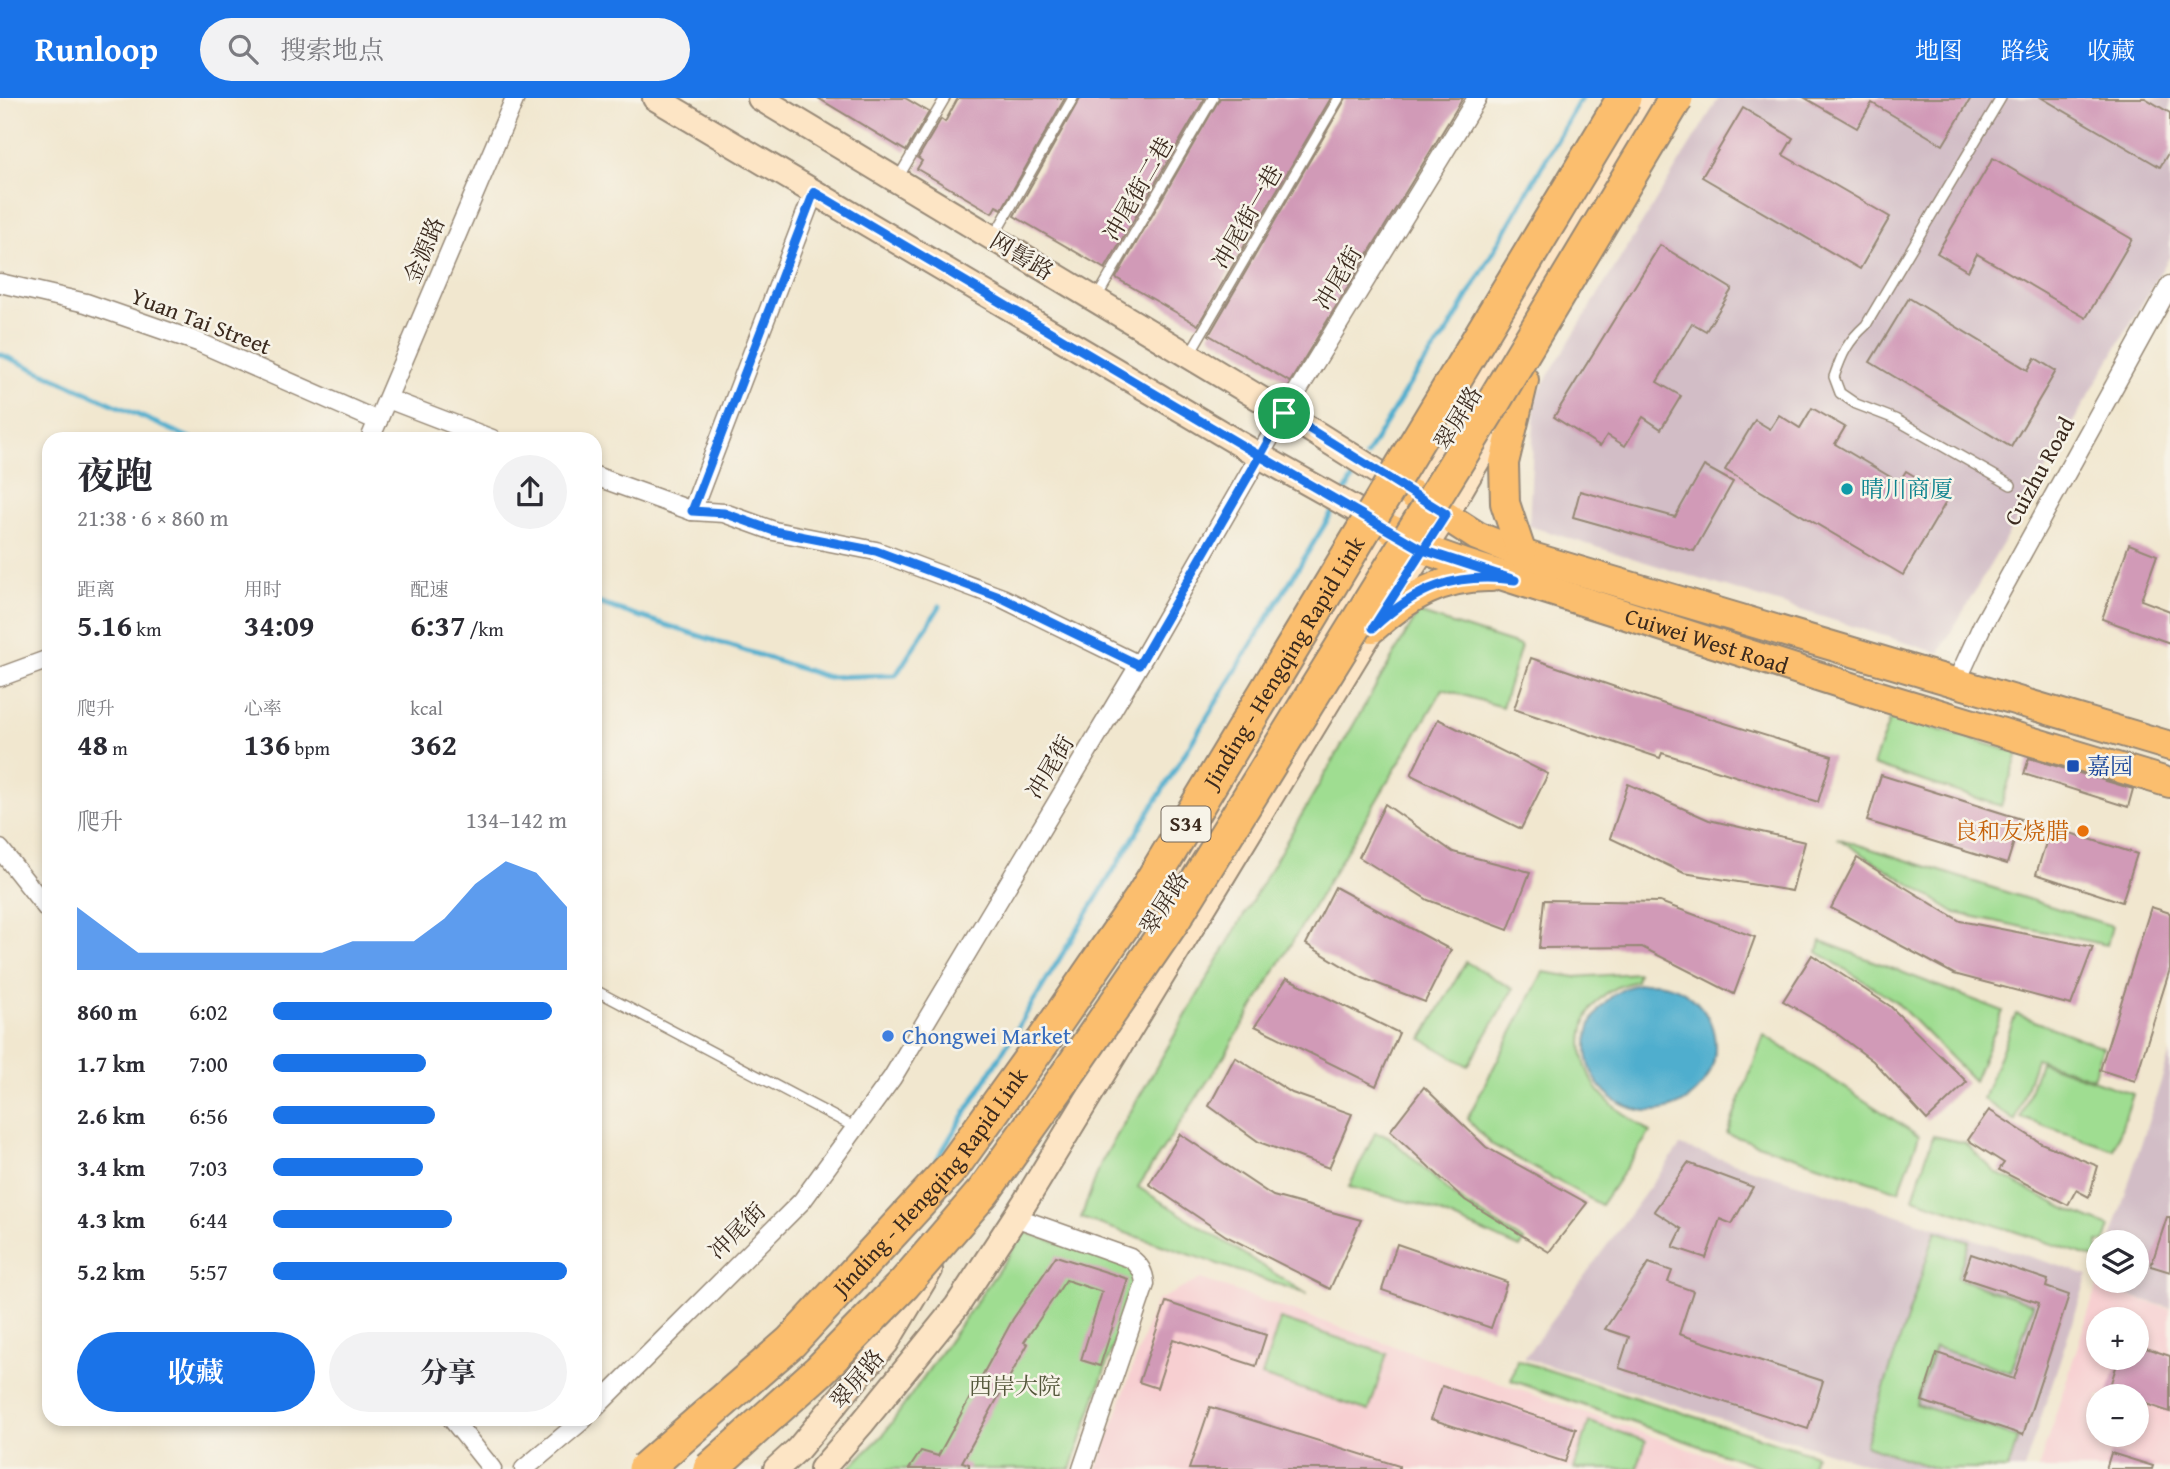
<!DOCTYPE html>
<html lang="zh">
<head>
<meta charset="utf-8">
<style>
	body { margin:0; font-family:"Gentium Book Plus","Noto Serif SC",serif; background:#f2f2f3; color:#2b2b33; height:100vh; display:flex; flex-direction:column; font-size:26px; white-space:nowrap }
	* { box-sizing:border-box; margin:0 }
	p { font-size:23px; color:#7c7c81 }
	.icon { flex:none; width:38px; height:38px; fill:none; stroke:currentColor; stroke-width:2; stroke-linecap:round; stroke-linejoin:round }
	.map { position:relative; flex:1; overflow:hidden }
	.side { position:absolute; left:42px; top:334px; width:560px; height:994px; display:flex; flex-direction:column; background:#fff; border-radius:21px; box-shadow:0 4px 10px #0003 }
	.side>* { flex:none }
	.fabs { position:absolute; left:2086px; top:1132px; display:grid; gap:14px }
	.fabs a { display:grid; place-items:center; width:63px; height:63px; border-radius:50%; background:#fff; box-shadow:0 4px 10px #0003; font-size:35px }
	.pin { position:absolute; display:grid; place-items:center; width:60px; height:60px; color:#fff; margin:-30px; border:4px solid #fff; border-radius:50%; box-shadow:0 2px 7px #0007 }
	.round { display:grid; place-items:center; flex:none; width:74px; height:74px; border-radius:37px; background:#f2f2f3 }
	.headline { display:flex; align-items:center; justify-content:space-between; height:119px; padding:0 35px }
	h1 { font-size:38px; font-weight:700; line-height:52px }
	.figures { display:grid; grid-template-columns:repeat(3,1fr); gap:10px; height:119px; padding:7px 35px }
	.figures div { display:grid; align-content:center }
	.figures b { font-size:30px; font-weight:700 }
	.figures small { font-size:19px; font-weight:400 }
	.figures p { font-size:19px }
	.chart { height:196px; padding:14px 35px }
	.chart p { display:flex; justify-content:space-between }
	.chart svg { width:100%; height:126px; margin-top:7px; fill:#1a73e8; opacity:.7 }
	.button { display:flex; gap:14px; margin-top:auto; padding:14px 35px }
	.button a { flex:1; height:80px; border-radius:42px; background:#1a73e8; color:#fff; font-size:28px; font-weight:700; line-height:80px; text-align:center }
	.button a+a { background:#f2f2f3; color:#2b2b33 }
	ul { padding:0 35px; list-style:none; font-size:23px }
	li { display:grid; grid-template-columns:112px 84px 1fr; align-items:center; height:52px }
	li i { height:18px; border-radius:9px; background:#1a73e8 }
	header { display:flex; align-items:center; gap:42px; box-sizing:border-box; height:98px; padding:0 35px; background:#1a73e8; color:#fff }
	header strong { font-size:33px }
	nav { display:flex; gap:38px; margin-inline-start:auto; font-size:24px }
	.search { width:490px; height:63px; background:#f2f2f3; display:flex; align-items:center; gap:18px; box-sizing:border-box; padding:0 24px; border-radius:38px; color:#7c7c81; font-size:26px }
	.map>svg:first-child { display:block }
	.built { fill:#f7cfd1; fill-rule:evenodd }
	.industrial { fill:#d2bdc6 }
	.green { fill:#9fdd91; stroke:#6d8458; stroke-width:2 }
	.water { fill:#4faece; stroke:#456c76; stroke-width:2 }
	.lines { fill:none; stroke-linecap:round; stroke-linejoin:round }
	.stream { stroke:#4faece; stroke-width:5 }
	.building { fill:#d19ab7 }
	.service-casing { stroke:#968876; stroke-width:12 }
	.minor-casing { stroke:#968876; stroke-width:21 }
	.secondary-casing { stroke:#968876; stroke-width:28 }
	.primary-casing { stroke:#968876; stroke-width:32 }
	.service { stroke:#fff; stroke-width:9 }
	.minor { stroke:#fff; stroke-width:18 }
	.secondary { stroke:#fde5c5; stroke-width:24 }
	.primary { stroke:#fbbe6e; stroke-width:28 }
	.motorway-bridge-casing { stroke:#968876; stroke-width:37; stroke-linecap:butt }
	.motorway-bridge { stroke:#fbbe6e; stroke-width:33 }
	.route-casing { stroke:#fff; stroke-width:14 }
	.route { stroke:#1a73e8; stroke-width:9 }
	.culture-dot { fill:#0f9aa8; stroke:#f7f3e8; stroke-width:2.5 }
	.transit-dot { fill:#1a4fb4; stroke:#f7f3e8; stroke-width:2.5 }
	.food-dot { fill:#e8710a; stroke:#f7f3e8; stroke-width:2.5 }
	.shop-dot { fill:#3f7fe0; stroke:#f7f3e8; stroke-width:2.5 }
	.labels { text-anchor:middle; stroke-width:5; stroke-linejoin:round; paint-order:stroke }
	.shield { fill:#f7f3e8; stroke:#73665b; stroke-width:2 }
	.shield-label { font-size:21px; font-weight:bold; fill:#3b2a1e }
	.street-label { font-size:23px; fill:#3b2a1e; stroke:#f7f3e8 }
	.culture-label { font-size:23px; fill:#0d838f; stroke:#f7f3e8; text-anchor:start }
	.transit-label { font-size:23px; fill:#164399; stroke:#f7f3e8; text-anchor:start }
	.food-label { font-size:23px; fill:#c56008; stroke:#f7f3e8; text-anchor:end }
	.shop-label { font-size:23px; fill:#366cbe; stroke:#f7f3e8; text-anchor:start }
	.park-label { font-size:23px; fill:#54573b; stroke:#f7f3e8 }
</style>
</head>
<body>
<header>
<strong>Runloop</strong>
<div class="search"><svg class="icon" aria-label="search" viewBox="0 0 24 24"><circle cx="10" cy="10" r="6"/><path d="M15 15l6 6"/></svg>搜索地点</div>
<nav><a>地图</a><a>路线</a><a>收藏</a></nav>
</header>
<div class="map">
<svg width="2170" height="1371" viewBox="0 0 2170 1371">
	<rect width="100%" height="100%" fill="#f7f3e8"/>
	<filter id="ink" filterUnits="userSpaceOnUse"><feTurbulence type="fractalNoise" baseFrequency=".0143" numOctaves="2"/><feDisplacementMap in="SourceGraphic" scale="14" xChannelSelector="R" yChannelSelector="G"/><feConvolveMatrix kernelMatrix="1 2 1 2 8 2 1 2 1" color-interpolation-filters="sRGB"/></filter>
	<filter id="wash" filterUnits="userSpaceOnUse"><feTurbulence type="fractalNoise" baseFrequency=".00686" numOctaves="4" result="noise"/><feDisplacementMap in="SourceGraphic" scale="28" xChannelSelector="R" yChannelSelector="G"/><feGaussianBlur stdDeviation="1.57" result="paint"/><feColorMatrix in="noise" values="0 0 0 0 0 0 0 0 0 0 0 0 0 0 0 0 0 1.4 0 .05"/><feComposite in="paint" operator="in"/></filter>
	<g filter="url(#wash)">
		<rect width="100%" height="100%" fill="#f1e7cf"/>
		<g class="built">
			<polygon points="1201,1181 1746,1371 1097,1371 1156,1203"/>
			<path d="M2097 1188 2170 1211V1371H2038ZM2098 1222H2137V1260H2098ZM2098 1298H2137V1337H2098Z"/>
		</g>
		<g class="industrial">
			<polygon points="1719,0 2170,0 2170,158 1939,555 1529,428 1535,299"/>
			<polygon points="2170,955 2170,1210 2097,1188 2098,1183 2137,1183 2137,1144 2110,1144"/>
			<polygon points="1680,1048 2088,1177 2024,1371 1884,1371 1524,1260"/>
		</g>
		<g class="green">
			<polygon points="1418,515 1521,548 1502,609 1443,591 1226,955 1138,1089 1307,1196 1081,1120 1101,1065"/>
			<polygon points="1891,618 2018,655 2001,708 1873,667"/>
			<polygon points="1837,740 2112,828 2107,847 1956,815"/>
			<polygon points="1821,843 2003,913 1974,983 1895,903 1818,854"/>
			<polygon points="1466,864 1513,891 1468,968 1422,941"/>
			<path d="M1543 874 1575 879 1638 875 1636 883C1629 885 1622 887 1615 890 1577 910 1574 956 1596 989 1609 1008 1631 1021 1650 1034L1601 1107 1491 1046 1467 1021Z"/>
			<polygon points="2016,916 2103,949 2093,980 2036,961 2015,1023 1983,1001"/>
			<polygon points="1764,937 1919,1038 1899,1093 1727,1036"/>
			<polygon points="2040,964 2133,996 2114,1052 2021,1020"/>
			<polygon points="1375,1035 1388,1038 1459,1102 1524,1143 1520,1150 1422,1107 1349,1089"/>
			<polygon points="1933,1038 1965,1045 1995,1074 2064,1110 2110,1128 2105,1144 2098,1144 2098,1161 1913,1100"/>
			<polygon points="1936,1133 1969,1144 1957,1180 2033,1206 2011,1274 1935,1249 1916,1306 2018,1340 2008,1371 1936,1371 1865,1347"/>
			<polygon points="1025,1134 1139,1171 1071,1371 848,1371 883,1337"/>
			<polygon points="1280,1221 1387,1256 1369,1313 1262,1278"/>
			<polygon points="1517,1262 1815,1357 1811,1371 1766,1371 1511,1282"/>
			<polygon points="1589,1324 1646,1343 1637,1371 1574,1371"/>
		</g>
		<circle class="water" cx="1651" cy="949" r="64"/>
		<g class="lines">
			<g class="stream">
				<polyline points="0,256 192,341"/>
				<polyline points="1366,358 1412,282 1448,233 1581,0"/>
				<polyline points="1343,397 1359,369"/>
				<polyline points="595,504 827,579 896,577 940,508"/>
				<polyline points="936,1063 1336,408"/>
			</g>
		</g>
		<g id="blocks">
			<g class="building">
				<polygon points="818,0 905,0 929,14 906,53"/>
				<polygon points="958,0 1065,0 1002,111 996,108 992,115 917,71 922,63 918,60 941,21 945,24"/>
				<polygon points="1080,0 1205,0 1105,171 1014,118"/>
				<polygon points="1220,0 1331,0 1198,227 1116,180"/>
				<polygon points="1346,0 1463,0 1290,284 1209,237"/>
				<polygon points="1805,0 1971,0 1943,47 1872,5 1857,30"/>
				<polygon points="2042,0 2145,0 2170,15 2170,52 2160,69"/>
				<polygon points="1743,10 1793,40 1783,57 1890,119 1860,171 1702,79"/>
				<polygon points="1993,60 2132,141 2086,220 1977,156 1968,173 1937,155"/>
				<polygon points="1660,147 1732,191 1706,233 1692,225 1657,284 1681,298 1661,331 1643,319 1625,348 1607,337 1600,348 1554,319"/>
				<polygon points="1909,200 2028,272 2035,260 2056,273 2011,349 1870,264"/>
				<polygon points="1812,310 1845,329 1835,346 1899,384 1906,373 1949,399 1903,477 1725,372 1755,322 1770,331 1779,317 1800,330"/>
				<polygon points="1704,368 1733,384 1694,453 1573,419 1580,393 1675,419"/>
				<polygon points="2129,446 2157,457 2141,502 2170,513 2170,545 2102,521"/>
				<polygon points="1531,560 1676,610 1832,658 1818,704 1662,655 1660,660 1514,611"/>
				<polygon points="1438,621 1548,676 1521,731 1411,677"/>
				<polygon points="2029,660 2133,691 2128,709 2024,676"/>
				<polygon points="1881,677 2021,721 2007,766 1867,723"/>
				<polygon points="1628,686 1709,722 1805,744 1792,793 1684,775 1610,740"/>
				<polygon points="1385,706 1453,754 1530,774 1508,832 1428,802 1359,759"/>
				<polygon points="2051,729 2137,756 2122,804 2036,776"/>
				<polygon points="1857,760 1960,823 2093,849 2071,907 1954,876 1831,810"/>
				<polygon points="1335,789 1451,852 1425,904 1363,880 1306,846"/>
				<polygon points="1544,802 1660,804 1755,839 1734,896 1642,849 1539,850"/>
				<polygon points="2151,809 2170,815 2170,871 2135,983 2100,972"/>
				<polygon points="1812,857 1890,908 1967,984 1927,1022 1873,963 1832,932 1783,903"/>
				<polygon points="1287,880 1399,935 1376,988 1255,928"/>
				<polygon points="1235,959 1292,995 1352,1016 1329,1070 1259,1044 1209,1008"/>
				<polygon points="1424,989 1486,1049 1587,1105 1549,1154 1465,1102 1390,1033"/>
				<polygon points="1989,1012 2041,1045 2098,1068 2089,1099 2076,1092 2068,1107 1999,1072 2004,1065 1968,1042"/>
				<polygon points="1180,1036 1273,1098 1361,1122 1330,1191 1226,1138 1149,1086"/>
				<polygon points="1688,1065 1753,1089 1732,1126 1720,1121 1706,1160 1673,1149 1682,1131 1654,1113"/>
				<polygon points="2167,1119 2170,1119 2170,1174 2151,1168"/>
				<polygon points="1397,1146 1507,1184 1491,1230 1382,1192"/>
				<polygon points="1971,1156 2048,1182 2046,1189 2069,1197 2023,1337 1922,1303 1937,1255 2014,1281 2039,1205 1963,1180"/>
				<polygon points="1056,1158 1128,1181 1100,1268 1081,1262 1102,1194 1066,1182 1024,1244 1028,1246 962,1364 969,1366 969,1371 909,1371 921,1353 938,1358 1013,1221"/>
				<polygon points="1649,1165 1672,1173 1668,1184 1693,1193 1679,1236 1823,1283 1808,1331 1619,1270 1629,1239 1605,1231"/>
				<polygon points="1166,1204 1266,1237 1256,1268 1173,1241 1157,1290 1139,1284"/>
				<polygon points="2137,1247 2170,1258 2170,1314 2137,1303 2137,1298 2122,1298 2108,1294 2119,1260 2137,1260"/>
				<polygon points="1442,1288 1576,1331 1565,1364 1431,1321"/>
				<polygon points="1210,1309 1399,1368 1399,1371 1189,1371"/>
				<polygon points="2111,1355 2153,1368 2152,1371 2106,1371"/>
			</g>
		</g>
	</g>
	<g filter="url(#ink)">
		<use href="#blocks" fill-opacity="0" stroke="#968876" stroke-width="2"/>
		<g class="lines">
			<g class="service-casing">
				<g id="service">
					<path d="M2001 0 1866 227C1847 244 1842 256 1834 279L1840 295 1856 306 1895 321 2011 387"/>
					<polyline points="898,80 945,0"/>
					<polyline points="994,138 1073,0"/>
					<polyline points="1096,201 1213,0"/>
					<polyline points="1190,255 1339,0"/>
					<polyline points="595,892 856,1030"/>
				</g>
			</g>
			<g class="minor-casing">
				<g id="minor">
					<polyline points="0,185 86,205 198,244 378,323"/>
					<polyline points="388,301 492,341"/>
					<polyline points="370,341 515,0"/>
					<polyline points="595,378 692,413 724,415 774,433 876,453 1002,500 1139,567"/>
					<polyline points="692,413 814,94"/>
					<polyline points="0,579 49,561"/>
					<polyline points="1956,585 1982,528 2170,187"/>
					<polyline points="0,751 49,813"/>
					<path d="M1015 1119 1130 1160C1140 1167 1144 1174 1145 1186L1082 1371"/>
					<polyline points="595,1310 802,1103 892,980 1135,574 1284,315 1477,0"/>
					<polyline points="452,1321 492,1371"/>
					<polyline points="524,1371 584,1321"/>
				</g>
			</g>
			<g class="secondary-casing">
				<g id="secondary">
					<polyline points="655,0 1260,358 1385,428"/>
					<polyline points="760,0 1284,315 1406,392"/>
					<polyline points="1162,808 1651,0"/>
					<polyline points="776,1371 798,1351 886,1245 930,1172"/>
					<polyline points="822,1371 863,1324 957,1208 1025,1104 1373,530 1446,417 1497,329"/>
				</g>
			</g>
			<g class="primary-casing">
				<g id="primary">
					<polyline points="1412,396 1477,438 1522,456 2170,648"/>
					<path id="s1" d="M1391 431 1423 451 1463 465 1880 598 2170 685"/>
					<polyline points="1522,456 1505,405 1504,365 1524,282"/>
					<path d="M1373 530C1408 498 1443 478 1491 479"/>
				</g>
			</g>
			<use href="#service" class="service"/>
			<use href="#minor" class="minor"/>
			<use href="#secondary" class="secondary"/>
			<use href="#primary" class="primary"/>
			<g class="motorway-bridge-casing">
				<g id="motorway-bridge">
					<path id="s2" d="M645 1371 791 1244 954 1067 1044 942 1141 801 1624 0"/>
					<polyline points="710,1371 819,1273 904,1186 984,1093 1071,971 1172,824 1488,313 1676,0"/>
				</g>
			</g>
			<use href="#motorway-bridge" class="motorway-bridge"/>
		</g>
	</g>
	<g class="lines" filter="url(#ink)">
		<g class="route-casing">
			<path id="route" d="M1284 315 1260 358 814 94 692 413 724 415 774 433 876 453 1002 500 1139 567 1260 358 1423 452 1373 530C1417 489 1455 474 1515 482L1423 452 1446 416 1284 315"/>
		</g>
		<use href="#route" class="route"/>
	</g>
	<circle class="culture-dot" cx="1847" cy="391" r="7"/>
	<rect class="transit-dot" x="2066" y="661" width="14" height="14" rx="3.5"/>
	<circle class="food-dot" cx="2083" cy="733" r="7"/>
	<circle class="shop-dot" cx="888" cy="938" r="7"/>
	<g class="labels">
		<rect class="shield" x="1161.5" y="708.5" width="49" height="35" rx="5"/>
		<g class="shield-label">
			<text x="1186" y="733">S34</text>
		</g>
		<g class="street-label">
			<text transform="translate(1138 91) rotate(-60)" y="8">冲尾街二巷</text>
			<text transform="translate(1247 119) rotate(-60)" y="8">冲尾街一巷</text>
			<text transform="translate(424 152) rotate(-67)" y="8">金源路</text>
			<text transform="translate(1022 158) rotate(31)" y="8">网髻路</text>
			<text transform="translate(1338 180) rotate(-59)" y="8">冲尾街</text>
			<text transform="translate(201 223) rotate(21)" y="8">Yuan Tai Street</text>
			<text transform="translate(1458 320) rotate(-59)" y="8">翠屏路</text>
			<text transform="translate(2039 373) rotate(-61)" y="8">Cuizhu Road</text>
			<text dy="8" stroke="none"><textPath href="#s1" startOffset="336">Cuiwei West Road</textPath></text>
			<text dy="8" stroke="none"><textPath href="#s2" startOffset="1036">Jinding - Hengqing Rapid Link</textPath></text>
			<text transform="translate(1050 669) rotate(-59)" y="8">冲尾街</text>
			<text transform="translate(1164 805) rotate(-58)" y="8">翠屏路</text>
			<text dy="8" stroke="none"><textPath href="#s2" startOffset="406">Jinding - Hengqing Rapid Link</textPath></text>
			<text transform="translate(737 1133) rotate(-45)" y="8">冲尾街</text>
			<text transform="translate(857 1281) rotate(-50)" y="8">翠屏路</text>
		</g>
		<g class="culture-label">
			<text x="1861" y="399">晴川商厦</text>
		</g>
		<g class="transit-label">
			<text x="2087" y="676">嘉园</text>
		</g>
		<g class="food-label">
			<text x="2069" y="741">良和友烧腊</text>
		</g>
		<g class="shop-label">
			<text x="902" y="946">Chongwei Market</text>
		</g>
		<g class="park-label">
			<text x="1015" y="1296">西岸大院</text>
		</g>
	</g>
</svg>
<div class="fabs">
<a><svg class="icon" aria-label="layers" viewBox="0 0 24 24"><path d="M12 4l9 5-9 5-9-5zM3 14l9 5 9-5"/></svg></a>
<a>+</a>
<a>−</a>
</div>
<div class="pin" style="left:1284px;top:315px;background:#1e9e55"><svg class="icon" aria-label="arrive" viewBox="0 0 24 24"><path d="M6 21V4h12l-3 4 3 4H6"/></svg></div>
<section class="side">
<div class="headline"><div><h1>夜跑</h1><p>21:38 · 6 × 860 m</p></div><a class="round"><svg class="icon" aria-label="share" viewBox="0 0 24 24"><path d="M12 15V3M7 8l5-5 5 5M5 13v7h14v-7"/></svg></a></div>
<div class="figures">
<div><p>距离</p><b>5.16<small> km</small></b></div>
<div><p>用时</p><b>34:09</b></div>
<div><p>配速</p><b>6:37<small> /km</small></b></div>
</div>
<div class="figures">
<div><p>爬升</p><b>48<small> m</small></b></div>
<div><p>心率</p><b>136<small> bpm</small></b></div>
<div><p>kcal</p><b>362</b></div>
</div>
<div class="chart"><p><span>爬升</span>134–142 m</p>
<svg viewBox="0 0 160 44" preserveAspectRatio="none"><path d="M0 44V22L10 30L20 38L30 38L40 38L50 38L60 38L70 38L80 38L90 34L100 34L110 34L120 26L130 14L140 6L150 10L160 22V44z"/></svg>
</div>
<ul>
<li><b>860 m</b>6:02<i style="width:95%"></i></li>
<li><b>1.7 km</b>7:00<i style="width:52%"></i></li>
<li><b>2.6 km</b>6:56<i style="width:55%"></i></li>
<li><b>3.4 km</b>7:03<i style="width:51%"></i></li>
<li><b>4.3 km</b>6:44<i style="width:61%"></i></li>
<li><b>5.2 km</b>5:57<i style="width:100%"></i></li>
</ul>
<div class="button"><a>收藏</a><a>分享</a></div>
</section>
</div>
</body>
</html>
